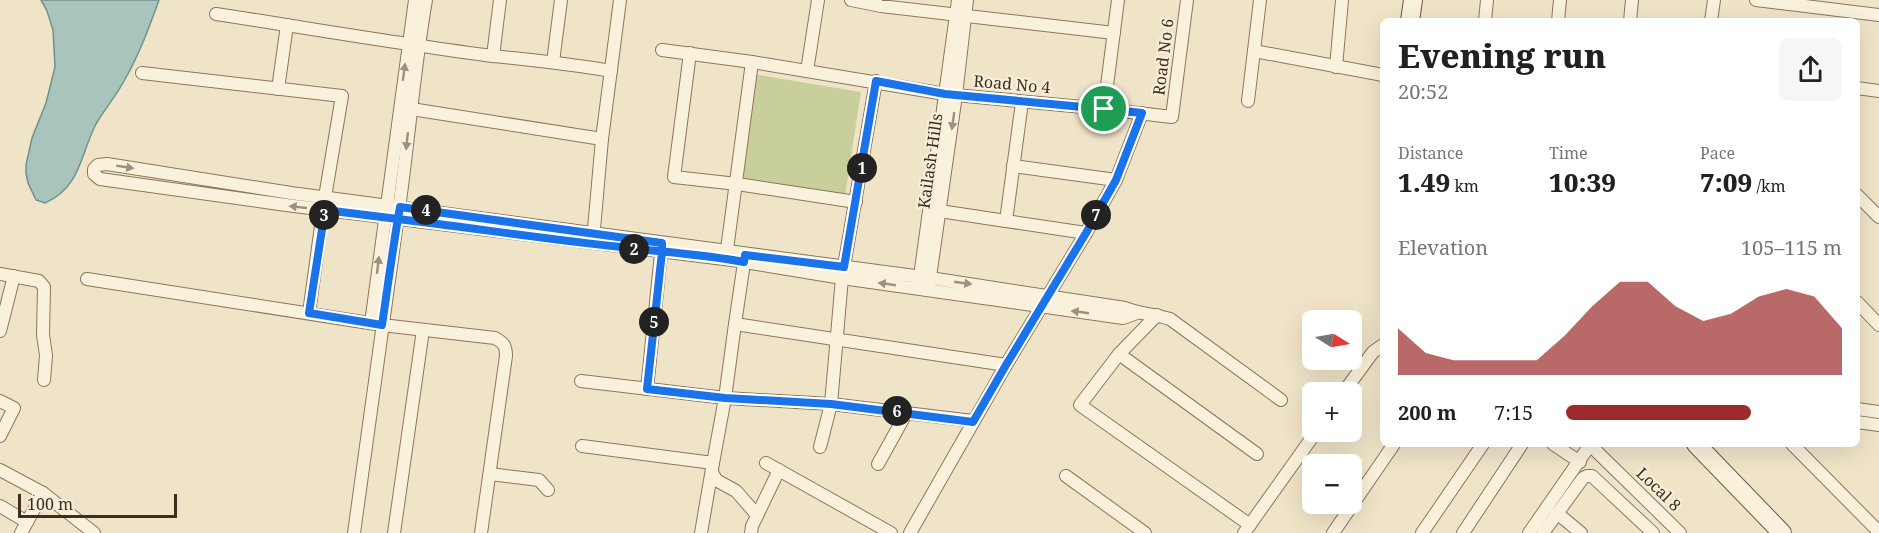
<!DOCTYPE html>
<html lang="en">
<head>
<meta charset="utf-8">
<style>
	body { margin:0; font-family:"Noto Serif",serif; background:#f6f6f6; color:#202124; height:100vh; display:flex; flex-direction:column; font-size:22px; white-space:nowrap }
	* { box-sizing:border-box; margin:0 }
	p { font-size:20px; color:#757577 }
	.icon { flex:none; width:33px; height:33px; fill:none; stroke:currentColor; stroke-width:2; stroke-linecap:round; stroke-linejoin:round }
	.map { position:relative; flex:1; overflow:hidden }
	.sheet { position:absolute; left:1380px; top:18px; width:480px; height:429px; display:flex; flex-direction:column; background:#fff; border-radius:9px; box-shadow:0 6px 24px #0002 }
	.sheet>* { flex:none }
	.needle { width:39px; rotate:101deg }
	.fabs { position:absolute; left:1302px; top:310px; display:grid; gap:12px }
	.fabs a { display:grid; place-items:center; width:60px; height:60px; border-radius:9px; background:#fff; box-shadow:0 6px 24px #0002; font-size:30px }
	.scale { position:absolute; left:18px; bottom:15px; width:159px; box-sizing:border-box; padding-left:6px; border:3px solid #3d2e20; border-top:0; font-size:16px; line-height:21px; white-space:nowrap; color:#3d2e20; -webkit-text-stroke:4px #f7eed8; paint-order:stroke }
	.pin { position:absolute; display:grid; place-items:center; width:51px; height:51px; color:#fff; margin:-26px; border:3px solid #fff; border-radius:50%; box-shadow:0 2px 6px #0007 }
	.km { position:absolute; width:30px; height:30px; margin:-15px; border-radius:50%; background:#222; color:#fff; font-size:16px; line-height:30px; text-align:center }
	.round { display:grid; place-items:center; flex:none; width:63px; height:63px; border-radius:9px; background:#f6f6f6 }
	.summary { display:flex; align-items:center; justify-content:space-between; height:102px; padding:0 18px }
	h1 { font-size:33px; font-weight:800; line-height:45px }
	.stats { display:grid; grid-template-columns:repeat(3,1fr); gap:9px; height:102px; padding:6px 18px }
	.stats div { display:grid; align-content:center }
	.stats b { font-size:26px; font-weight:800 }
	.stats small { font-size:16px; font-weight:400 }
	.stats p { font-size:16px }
	.chart { height:168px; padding:12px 18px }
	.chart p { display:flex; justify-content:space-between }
	.chart svg { width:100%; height:108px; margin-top:6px; fill:#9e2a2b; opacity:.7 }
	ul { padding:0 18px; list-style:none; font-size:20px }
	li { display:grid; grid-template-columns:96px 72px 1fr; align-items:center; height:45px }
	li i { height:15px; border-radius:8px; background:#9e2a2b }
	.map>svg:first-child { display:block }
	.green { fill:#c9cf9b }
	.water { fill:#a9c4bc; stroke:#6f938a; stroke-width:1.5 }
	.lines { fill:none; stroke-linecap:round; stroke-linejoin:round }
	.minor-casing { stroke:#8d765c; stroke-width:14 }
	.secondary-casing { stroke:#6f573f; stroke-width:20 }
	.minor { stroke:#faf1dc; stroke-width:12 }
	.secondary { stroke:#faf1dc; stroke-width:18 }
	.oneway { fill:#9c907e }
	.route-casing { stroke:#fff; stroke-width:12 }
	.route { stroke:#1a73e8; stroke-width:8 }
	.labels { text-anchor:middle; stroke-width:4.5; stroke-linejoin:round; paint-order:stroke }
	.street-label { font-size:16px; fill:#3d2e20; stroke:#f7eed8 }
</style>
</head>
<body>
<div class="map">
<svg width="1879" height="533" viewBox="0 0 1879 533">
	<rect width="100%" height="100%" fill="#f0e4c8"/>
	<polygon class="green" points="753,74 861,92 845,196 739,182"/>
	<path class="water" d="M41 0H159C149 28 139 55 124 81 116 96 105 109 96 124 80 155 81 187 45 203L36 200 28 183 26 173V165L32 138 46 103 55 67 53 30 47 11Z"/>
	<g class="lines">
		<g class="minor-casing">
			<g id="minor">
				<polyline points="851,0 881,6 1114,33"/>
				<polyline points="1756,0 1879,15"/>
				<path d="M216 14C308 28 400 44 493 56 532 60 572 64 611 71"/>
				<polyline points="1485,21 1487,0"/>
				<polyline points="1558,21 1560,0"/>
				<polyline points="1630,21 1632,0"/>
				<polyline points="1711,21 1714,0"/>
				<polyline points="662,50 752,62 945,94 1104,109 1172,117 1187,0"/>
				<polyline points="1254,51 1383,75"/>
				<polyline points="690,53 674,177 737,184 856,202"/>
				<polyline points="493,56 500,0"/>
				<polyline points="553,62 561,0"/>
				<polyline points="1336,67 1342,0"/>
				<polyline points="807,71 818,0"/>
				<polyline points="142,73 342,96 325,197 309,313"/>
				<polyline points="1857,88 1879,91"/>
				<polyline points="278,89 287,25"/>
				<polyline points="1248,101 1260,0"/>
				<polyline points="1022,102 1006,221 1086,233 1116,180 1142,113"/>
				<polyline points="405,108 602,139"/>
				<polyline points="1104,109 1118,0"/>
				<polyline points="1013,166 1116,180"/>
				<polyline points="1857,195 1879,217"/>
				<polyline points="933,210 1006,221"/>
				<polyline points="593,240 602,139 620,0"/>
				<polyline points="726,257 752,62"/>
				<polyline points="0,274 39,281 44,287 43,335 46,355 44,380"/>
				<path d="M87 279 382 325 495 338C504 343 506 346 506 356L481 533"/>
				<polyline points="919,284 958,0"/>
				<polyline points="929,284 956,95 967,0"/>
				<polyline points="1857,302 1879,325"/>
				<path d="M1137 313 1123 318 842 278 732 260 286 205 100 179 94 174V169L98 165 107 164 291 193 930 278 1125 308C1139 314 1154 314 1170 319L1281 400"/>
				<polyline points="1157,315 1119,354 1080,405 1250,525"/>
				<polyline points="371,323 415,0"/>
				<polyline points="735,324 745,256"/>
				<polyline points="0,331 14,276"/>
				<polyline points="1119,354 1257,454"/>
				<polyline points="581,381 725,398 713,463 582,446"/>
				<polyline points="647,389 662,244"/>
				<polyline points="1343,393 1373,352 1383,345"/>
				<polyline points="0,401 14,408 0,436"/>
				<polyline points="1857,409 1879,412"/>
				<polyline points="973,421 831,404 725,398 735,324 1006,365"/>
				<polyline points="1857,422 1879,425"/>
				<polyline points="1553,444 1580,462"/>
				<polyline points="1589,444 1680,533"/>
				<polyline points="1792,444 1879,532"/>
				<polyline points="820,447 831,404 842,278 876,81"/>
				<polyline points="766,463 891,533"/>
				<polyline points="878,464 907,412"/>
				<polyline points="0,470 43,493 94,533"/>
				<polyline points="712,472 716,480 736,491 757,515"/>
				<polyline points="490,474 539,480 548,490"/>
				<polyline points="1066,476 1145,533"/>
				<polyline points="0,506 27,522"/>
				<polyline points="1557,513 1581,533"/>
				<polyline points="21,533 43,493"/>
				<path d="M354 533C369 424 384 316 399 208 409 139 414 69 426 0"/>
				<polyline points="394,533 423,330"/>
				<polyline points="701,533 713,463"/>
				<polyline points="751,533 752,526 779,470"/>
				<polyline points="910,533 1006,365 1086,233"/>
				<polyline points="1244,533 1316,432"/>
				<polyline points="1333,533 1394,444"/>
				<polyline points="1422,533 1483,444"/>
				<polyline points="1463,533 1522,444"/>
				<polyline points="1529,533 1590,445"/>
				<polyline points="1543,533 1583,478 1587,476 1592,476 1653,533"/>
			</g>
		</g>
		<g class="secondary-casing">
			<g id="secondary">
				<polyline points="1410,21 1413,0"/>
				<polyline points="1696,444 1782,533"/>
			</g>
		</g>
		<use href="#minor" class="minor"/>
		<use href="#secondary" class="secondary"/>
	</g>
	<defs><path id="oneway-solid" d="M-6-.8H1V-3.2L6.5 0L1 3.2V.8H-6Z" transform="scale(1.5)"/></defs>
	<g class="oneway">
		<use href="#oneway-solid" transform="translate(404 72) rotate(-82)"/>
		<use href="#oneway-solid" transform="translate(953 121) rotate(98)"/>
		<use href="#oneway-solid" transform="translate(407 141) rotate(96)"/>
		<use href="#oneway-solid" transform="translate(125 167) rotate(9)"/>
		<use href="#oneway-solid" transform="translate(298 207) rotate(-174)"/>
		<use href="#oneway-solid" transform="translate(378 265) rotate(-83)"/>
		<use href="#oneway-solid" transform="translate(963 283) rotate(8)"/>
		<use href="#oneway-solid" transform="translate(887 284) rotate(-172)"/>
		<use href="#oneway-solid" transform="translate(1080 312) rotate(-172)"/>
	</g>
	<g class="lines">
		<g class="route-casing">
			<path id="route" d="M1104 109 945 94 876 81 844 267 745 255 744 262C703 254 661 252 621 247 546 239 472 228 398 219L325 210 309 313 382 325C388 285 393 246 400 207L662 243V252L647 389 725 398 831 404 973 422 1006 365 1086 233 1116 180 1142 113 1104 109"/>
		</g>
		<use href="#route" class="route"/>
	</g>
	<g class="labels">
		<g class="street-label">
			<text transform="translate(1163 57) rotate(-83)" y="6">Road No 6</text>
			<text transform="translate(1012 84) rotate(5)" y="6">Road No 4</text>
			<text transform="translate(930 161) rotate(-82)" y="6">Kailash Hills</text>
			<text transform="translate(1659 489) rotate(44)" y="6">Local 8</text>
		</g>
	</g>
</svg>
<div class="fabs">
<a><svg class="needle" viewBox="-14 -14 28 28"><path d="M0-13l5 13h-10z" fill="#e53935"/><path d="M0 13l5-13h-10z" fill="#757577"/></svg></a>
<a>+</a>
<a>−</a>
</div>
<div class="scale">100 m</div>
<div class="pin" style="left:1104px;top:109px;background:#1e9e55"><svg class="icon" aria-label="arrive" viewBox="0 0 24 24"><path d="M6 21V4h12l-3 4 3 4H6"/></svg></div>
<b class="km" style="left:862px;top:168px">1</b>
<b class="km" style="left:634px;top:249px">2</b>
<b class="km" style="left:324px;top:215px">3</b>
<b class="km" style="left:426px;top:210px">4</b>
<b class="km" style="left:654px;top:322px">5</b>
<b class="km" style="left:897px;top:411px">6</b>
<b class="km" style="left:1096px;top:215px">7</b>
<section class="sheet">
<div class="summary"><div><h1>Evening run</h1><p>20:52</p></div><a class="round"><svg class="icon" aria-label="share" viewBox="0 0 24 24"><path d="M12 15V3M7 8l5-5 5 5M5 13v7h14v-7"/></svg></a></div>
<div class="stats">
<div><p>Distance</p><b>1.49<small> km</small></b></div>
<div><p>Time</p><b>10:39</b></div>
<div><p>Pace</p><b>7:09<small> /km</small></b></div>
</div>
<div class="chart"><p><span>Elevation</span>105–115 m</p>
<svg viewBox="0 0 160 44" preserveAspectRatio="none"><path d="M0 44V25L10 35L20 38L30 38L40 38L50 38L60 28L70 16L80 6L90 6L100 16L110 22L120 19L130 12L140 9L150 12L160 25V44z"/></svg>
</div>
<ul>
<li><b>200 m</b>7:15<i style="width:67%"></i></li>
</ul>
</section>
</div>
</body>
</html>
